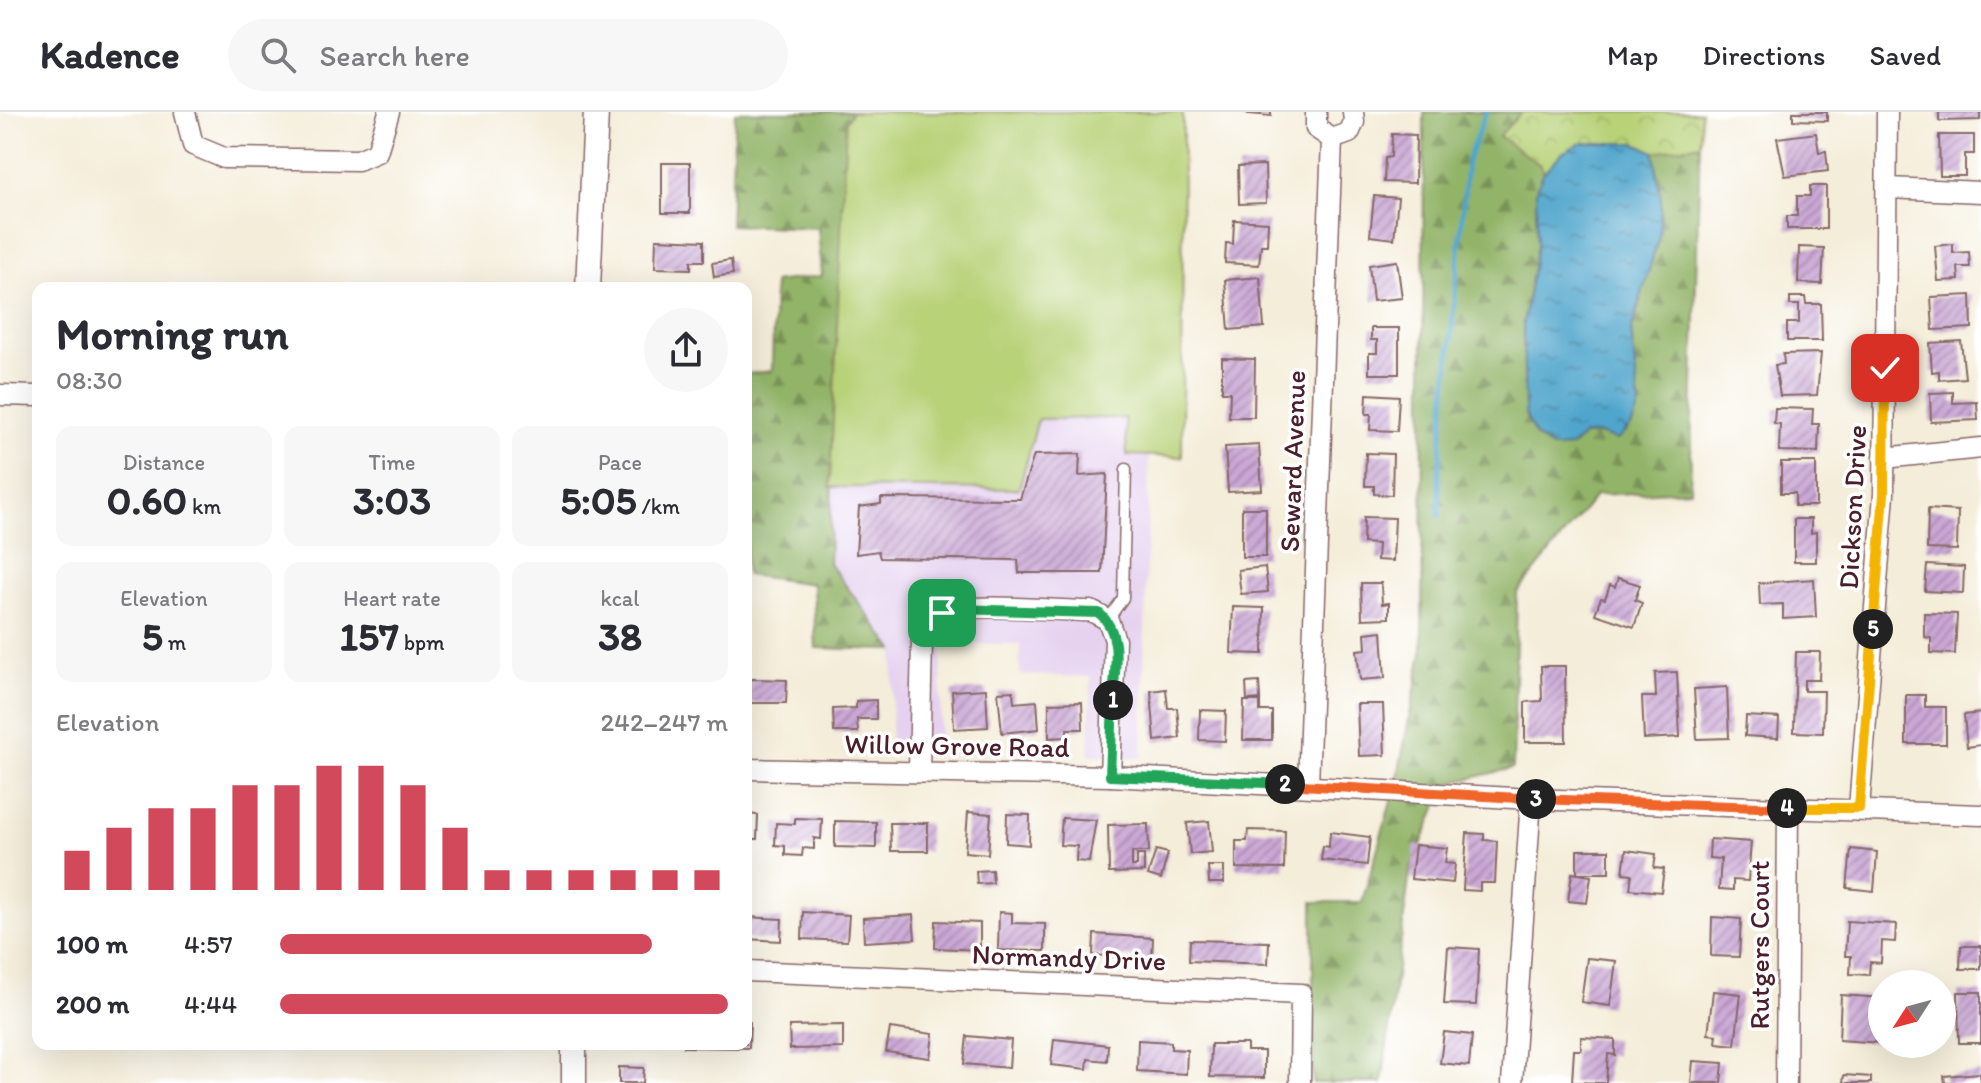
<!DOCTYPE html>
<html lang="en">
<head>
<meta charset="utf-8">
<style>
	body { margin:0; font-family:Itim,sans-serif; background:#f7f7f7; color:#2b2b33; height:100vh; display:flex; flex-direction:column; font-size:30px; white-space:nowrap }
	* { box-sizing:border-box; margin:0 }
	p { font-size:26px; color:#7c7c81 }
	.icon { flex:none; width:44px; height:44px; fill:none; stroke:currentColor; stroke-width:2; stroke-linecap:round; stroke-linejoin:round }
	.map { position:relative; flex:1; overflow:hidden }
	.drawer { position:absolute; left:32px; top:170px; width:720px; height:768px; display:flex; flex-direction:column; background:#fff; border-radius:16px; box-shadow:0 8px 32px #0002 }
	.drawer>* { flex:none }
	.needle { width:52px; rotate:234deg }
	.buttons { position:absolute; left:1868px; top:858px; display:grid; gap:16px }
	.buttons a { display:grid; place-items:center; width:88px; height:88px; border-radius:50%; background:#fff; box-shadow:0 8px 32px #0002; font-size:40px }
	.pin { position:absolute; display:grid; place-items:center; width:68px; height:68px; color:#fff; margin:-34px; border-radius:16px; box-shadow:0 4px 12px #0006 }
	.km { position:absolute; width:40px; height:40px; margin:-20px; border-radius:50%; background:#222; color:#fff; font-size:22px; line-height:40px; text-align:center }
	.round { display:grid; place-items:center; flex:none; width:84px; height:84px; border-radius:42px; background:#f7f7f7 }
	.summary { display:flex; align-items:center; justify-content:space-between; height:136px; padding:0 24px }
	h1 { font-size:44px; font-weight:800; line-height:60px }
	.figures { display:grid; grid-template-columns:repeat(3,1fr); gap:12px; height:136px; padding:8px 24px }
	.figures div { display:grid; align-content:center; border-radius:16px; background:#f7f7f7; text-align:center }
	.figures b { font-size:40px; font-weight:800 }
	.figures small { font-size:22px; font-weight:400 }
	.figures p { font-size:22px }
	.chart { height:224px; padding:16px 24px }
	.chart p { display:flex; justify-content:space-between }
	.chart svg { width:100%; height:144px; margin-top:8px; stroke:#d1495b; stroke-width:6 }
	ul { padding:0 24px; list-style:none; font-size:26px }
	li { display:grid; grid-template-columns:128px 96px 1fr; align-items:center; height:60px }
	li i { height:20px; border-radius:10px; background:#d1495b }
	header { display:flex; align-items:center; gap:48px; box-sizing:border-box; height:112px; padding:0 40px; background:#fff; border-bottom:2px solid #e1e1e2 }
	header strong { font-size:38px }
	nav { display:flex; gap:44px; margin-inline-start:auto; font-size:28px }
	.search { width:560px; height:72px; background:#f7f7f7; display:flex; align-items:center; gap:20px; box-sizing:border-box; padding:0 28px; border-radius:44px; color:#7c7c81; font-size:30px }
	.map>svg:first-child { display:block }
	.built { fill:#e6d2f0 }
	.forest { fill:url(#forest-firs); stroke:#6e6a4a; stroke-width:2 }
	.park { fill:url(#park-crowns); stroke:#817852; stroke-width:2 }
	.pitch { fill:#b8d278; stroke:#817852; stroke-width:2 }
	.water { fill:url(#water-ripples); stroke:#4d627c; stroke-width:2 }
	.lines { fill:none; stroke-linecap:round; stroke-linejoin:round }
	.stream { stroke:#50a5cc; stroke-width:5 }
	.building { fill:url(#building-hatch) }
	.service-casing { stroke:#866768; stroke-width:13 }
	.minor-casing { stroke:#866768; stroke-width:23 }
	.tertiary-casing { stroke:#866768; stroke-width:27 }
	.service { stroke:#fff; stroke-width:10 }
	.minor { stroke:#fff; stroke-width:20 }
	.tertiary { stroke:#fff; stroke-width:24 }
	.split-1-casing { stroke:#fff; stroke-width:16 }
	.split-2-casing { stroke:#fff; stroke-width:16 }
	.split-3-casing { stroke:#fff; stroke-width:16 }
	.split-4-casing { stroke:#fff; stroke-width:16 }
	.split-5-casing { stroke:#fff; stroke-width:16 }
	.split-6-casing { stroke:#fff; stroke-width:16 }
	.split-1 { stroke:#22a559; stroke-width:10 }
	.split-2 { stroke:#22a559; stroke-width:10 }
	.split-3 { stroke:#f0652b; stroke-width:10 }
	.split-4 { stroke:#f0652b; stroke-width:10 }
	.split-5 { stroke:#f5b400; stroke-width:10 }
	.split-6 { stroke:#f5b400; stroke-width:10 }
	.labels { text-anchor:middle; stroke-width:7; stroke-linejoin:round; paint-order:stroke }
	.street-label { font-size:28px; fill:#4a1f2b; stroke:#fff }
</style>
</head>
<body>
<header>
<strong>Kadence</strong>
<div class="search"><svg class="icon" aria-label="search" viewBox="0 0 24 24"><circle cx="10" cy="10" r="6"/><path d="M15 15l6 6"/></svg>Search here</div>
<nav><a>Map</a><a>Directions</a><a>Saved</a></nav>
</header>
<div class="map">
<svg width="1981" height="971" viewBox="0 0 1981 971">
	<defs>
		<pattern id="forest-firs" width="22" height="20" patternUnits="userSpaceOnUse" patternTransform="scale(2)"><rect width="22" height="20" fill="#92b468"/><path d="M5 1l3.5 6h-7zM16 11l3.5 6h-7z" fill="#799256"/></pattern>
		<pattern id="park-crowns" width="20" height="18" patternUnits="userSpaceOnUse" patternTransform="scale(2)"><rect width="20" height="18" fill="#b8d278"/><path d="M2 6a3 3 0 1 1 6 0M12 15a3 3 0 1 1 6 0" fill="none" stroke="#a0b468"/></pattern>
		<pattern id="water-ripples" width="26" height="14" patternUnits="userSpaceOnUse" patternTransform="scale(2)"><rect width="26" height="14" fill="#50a5cc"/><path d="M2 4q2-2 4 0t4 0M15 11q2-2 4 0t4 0" fill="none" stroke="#4486a6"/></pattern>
		<pattern id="building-hatch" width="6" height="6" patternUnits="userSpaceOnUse" patternTransform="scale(2)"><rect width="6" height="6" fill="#caa7d5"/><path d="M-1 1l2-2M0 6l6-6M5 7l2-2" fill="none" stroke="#a687ad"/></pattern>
	</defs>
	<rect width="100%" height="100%" fill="#fff"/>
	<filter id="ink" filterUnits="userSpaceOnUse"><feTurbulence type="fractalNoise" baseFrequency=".0125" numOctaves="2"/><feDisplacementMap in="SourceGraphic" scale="16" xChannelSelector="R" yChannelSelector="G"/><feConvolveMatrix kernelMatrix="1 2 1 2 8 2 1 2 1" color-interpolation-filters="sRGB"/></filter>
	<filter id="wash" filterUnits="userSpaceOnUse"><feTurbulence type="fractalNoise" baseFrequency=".006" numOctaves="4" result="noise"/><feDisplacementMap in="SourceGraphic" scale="32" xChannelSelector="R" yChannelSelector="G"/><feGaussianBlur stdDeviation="1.8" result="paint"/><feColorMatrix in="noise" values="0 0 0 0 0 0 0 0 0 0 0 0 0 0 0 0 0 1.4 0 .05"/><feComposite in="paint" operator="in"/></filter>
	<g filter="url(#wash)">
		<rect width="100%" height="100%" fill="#f4edd9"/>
		<polygon class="built" points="852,0 1183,0 1182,345 1149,344 1142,646 1089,643 1091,565 1020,563 1020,532 942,532 940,638 890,638 894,538 829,451 846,9"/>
		<g class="forest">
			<polygon points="735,0 852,0 846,9 829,451 894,538 816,536 813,472 746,463 746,262 772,259 774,170 822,164 818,116 730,113"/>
			<polygon points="1424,0 1522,0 1499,24 1540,53 1544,60 1536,78 1537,133 1523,212 1525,258 1571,335 1584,323 1599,322 1639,294 1631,219 1659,124 1661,88 1654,40 1700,32 1690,378 1596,383 1517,481 1513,656 1446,672 1410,759 1382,971 1313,971 1313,790 1362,790 1397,669 1422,541"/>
		</g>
		<polygon class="park" points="1522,0 1701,0 1700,32 1654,40 1636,31 1580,31 1562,41 1544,60 1540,53 1499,24"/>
		<polygon class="pitch" points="852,0 1183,0 1182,345 1127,343 1125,306 1038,307 1019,377 830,375 846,9"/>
		<polygon class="water" points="1580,31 1636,31 1654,40 1661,88 1659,124 1631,219 1639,294 1632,313 1617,328 1599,322 1584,323 1571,335 1552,336 1536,325 1525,302 1523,212 1537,133 1536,78 1544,60 1562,41"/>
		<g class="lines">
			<polyline class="stream" points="1439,404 1439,358 1467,50 1486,0"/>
		</g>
		<g id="blocks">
			<g class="building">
				<polygon points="1249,0 1271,0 1271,4 1248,2"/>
				<polygon points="1793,0 1827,0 1827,9 1793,8"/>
				<polygon points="1939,0 1980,0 1980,8 1939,9"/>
				<polygon points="1816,21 1819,40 1826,39 1828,59 1785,64 1777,26"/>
				<polygon points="1392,22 1416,23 1415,71 1384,70 1385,46 1391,45"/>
				<polygon points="1939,23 1974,23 1974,42 1965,42 1965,64 1940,64"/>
				<rect x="662" y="51" width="28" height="50"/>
				<polygon points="1265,53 1266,91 1239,92 1238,54"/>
				<polygon points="1810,74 1826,74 1826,117 1787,117 1787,104 1797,104 1797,84 1810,84"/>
				<polygon points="1374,84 1398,86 1394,127 1370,124"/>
				<polygon points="1234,108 1268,110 1267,133 1261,133 1259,153 1225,151 1226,131 1233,132"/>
				<polygon points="656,127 704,129 704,149 691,149 691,157 655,156"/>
				<polygon points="1953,132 1953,141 1969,140 1970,155 1958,155 1959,168 1938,169 1935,134"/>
				<polygon points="1799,135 1824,136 1822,172 1798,171"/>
				<polygon points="731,148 733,162 714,165 712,151"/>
				<polygon points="1397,149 1402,186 1373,189 1369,153"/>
				<polygon points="1260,165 1264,215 1229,218 1225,168"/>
				<polygon points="1971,183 1972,216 1933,218 1931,185"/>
				<polygon points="1790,185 1805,185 1806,192 1821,192 1822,229 1787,229 1787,211 1799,211 1799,193 1790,193"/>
				<polygon points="1371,216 1399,216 1399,262 1369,262 1369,241 1377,241 1377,228 1371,228"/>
				<polygon points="1961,229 1965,266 1939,268 1939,259 1932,260 1930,231"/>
				<polygon points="1821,241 1817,283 1780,284 1775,253 1784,252 1783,242"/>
				<polygon points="1222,246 1255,247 1254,305 1229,305 1230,280 1222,280"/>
				<polygon points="1953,280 1953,291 1977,290 1978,308 1931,310 1930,281"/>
				<polygon points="1367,282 1399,284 1397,319 1370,318 1371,302 1366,302"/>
				<polygon points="1775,296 1813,297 1812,312 1819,312 1818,340 1779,339 1780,312 1774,311"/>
				<polygon points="1259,333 1262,378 1228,380 1225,335"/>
				<polygon points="1366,341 1393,342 1392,383 1374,382 1374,374 1365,374"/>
				<polygon points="1080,342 1079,364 1107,362 1102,461 1019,461 1018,448 880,446 878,439 856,442 859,395 881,392 881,386 1020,387 1034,343"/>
				<polygon points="1781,350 1816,350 1816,394 1795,394 1795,381 1781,381"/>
				<rect x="1242" y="396" width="24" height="49"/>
				<polygon points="1928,397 1958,399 1957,438 1927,437"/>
				<polygon points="1364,405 1395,406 1393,449 1377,448 1378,432 1363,431"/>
				<polygon points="1794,407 1811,407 1811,421 1816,420 1816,450 1794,450"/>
				<polygon points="1927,453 1964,455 1963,481 1925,479"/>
				<polygon points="1265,455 1268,480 1241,482 1238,458"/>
				<polygon points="1618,466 1640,473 1635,488 1642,491 1634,515 1595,502 1601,486 1605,487 1610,473 1615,475"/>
				<polygon points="1814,467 1816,505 1783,507 1783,492 1760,493 1759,471"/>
				<polygon points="1361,471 1381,471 1382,492 1389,491 1389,506 1362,507"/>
				<polygon points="1233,495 1264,496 1263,542 1231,541"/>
				<polygon points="1924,501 1957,502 1955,542 1931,541 1931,526 1924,525"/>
				<polygon points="1382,519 1385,566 1360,568 1357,538 1366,537 1365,521"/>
				<polygon points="1796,540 1820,540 1819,568 1804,568 1804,579 1824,579 1823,621 1794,620"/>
				<polygon points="1541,554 1565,554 1566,630 1525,630 1525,590 1542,589"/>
				<polygon points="1677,560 1680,625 1644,627 1642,585 1656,585 1655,561"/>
				<polygon points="751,567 787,568 786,591 750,591"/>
				<polygon points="1259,570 1260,587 1247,588 1246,571"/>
				<polygon points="1727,575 1729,626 1697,627 1694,577"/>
				<polygon points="986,577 988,615 954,617 952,579"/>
				<polygon points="1166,577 1168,596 1177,596 1180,626 1155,629 1151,579"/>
				<polygon points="1013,579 1014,591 1037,589 1039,617 1002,621 998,580"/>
				<polygon points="1906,583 1925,583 1925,595 1946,595 1946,632 1906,632"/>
				<polygon points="876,588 876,607 857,607 858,620 834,620 833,597 856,596 856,589"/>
				<polygon points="1244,589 1260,589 1260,599 1272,599 1272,628 1243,628"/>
				<polygon points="1082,590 1083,617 1067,617 1067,625 1049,626 1049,591"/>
				<polygon points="1357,592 1383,592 1385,643 1359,644"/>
				<polygon points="1200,598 1226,599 1225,629 1199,628"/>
				<polygon points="1981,601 1981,633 1967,635 1964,603"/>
				<polygon points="1746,604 1779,606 1778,626 1745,624"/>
				<polygon points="968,700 991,702 988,742 965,740"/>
				<polygon points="746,702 758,703 757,727 746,727"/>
				<polygon points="1007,702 1030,703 1029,733 1006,731"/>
				<polygon points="795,706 822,707 821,727 814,726 814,737 803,736 802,744 785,743 785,734 775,733 776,711 795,712"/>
				<polygon points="1062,706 1096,708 1089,750 1076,749 1077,734 1060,733"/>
				<polygon points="835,709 876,710 876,736 835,735"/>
				<polygon points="1209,709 1212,740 1190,742 1187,711"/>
				<polygon points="890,711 928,711 928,739 891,739"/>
				<polygon points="1148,712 1149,740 1132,740 1132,754 1137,754 1137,743 1144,743 1144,760 1109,761 1108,713"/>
				<polygon points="1248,718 1285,719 1284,757 1236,756 1236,729 1247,729"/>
				<polygon points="1330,720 1370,725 1367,753 1321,748 1323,734 1329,735"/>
				<polygon points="1467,721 1484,722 1484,728 1497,729 1495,771 1480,771 1480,779 1463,778"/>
				<polygon points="1710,727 1751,730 1748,769 1733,768 1733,778 1719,777 1721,747 1709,746"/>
				<polygon points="1415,733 1447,736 1445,751 1455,752 1453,771 1411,767"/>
				<polygon points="1851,737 1877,740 1874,779 1847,776"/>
				<polygon points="1156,738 1168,741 1161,767 1148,763"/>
				<rect x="1577" y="738" width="32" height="23"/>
				<polygon points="1626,738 1656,742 1654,756 1664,757 1661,780 1630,777 1632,762 1623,761"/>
				<polygon points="1208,754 1224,754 1224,771 1209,771"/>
				<polygon points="992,758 993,771 977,772 976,759"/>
				<polygon points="1572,761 1591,764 1587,791 1568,789"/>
				<polygon points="803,800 849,803 847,829 802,827"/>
				<polygon points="999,800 1012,801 1012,811 1045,812 1045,839 998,838"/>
				<polygon points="913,803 915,827 864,830 863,806"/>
				<polygon points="746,805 782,807 781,829 746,827"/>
				<polygon points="1712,805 1741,807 1739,845 1711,844"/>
				<polygon points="936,809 980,811 980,838 935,836"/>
				<polygon points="1847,809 1896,812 1895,830 1882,829 1881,851 1870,850 1869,863 1850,862 1851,844 1845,844"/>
				<polygon points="1094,822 1153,826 1152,847 1093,843"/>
				<polygon points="1190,828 1269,830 1268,852 1189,849"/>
				<polygon points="1961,834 1981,834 1981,857 1960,857"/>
				<polygon points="1448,835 1479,837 1476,893 1444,892"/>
				<polygon points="1587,846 1616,849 1610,894 1581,890"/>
				<polygon points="1713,879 1741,882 1735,933 1716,931 1717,923 1708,922"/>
				<polygon points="1958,880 1981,880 1981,931 1959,931"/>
				<polygon points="1841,883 1882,886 1882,931 1839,928"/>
				<polygon points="746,910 750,910 749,936 683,935 746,932"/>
				<polygon points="843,913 843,936 790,937 789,914"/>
				<polygon points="890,916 933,922 930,946 886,940"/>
				<polygon points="1444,920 1472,923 1469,954 1440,951"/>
				<polygon points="967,924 1011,928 1009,956 964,952"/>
				<polygon points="1581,925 1615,927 1615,943 1608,942 1606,971 1572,970 1574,938 1581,938"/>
				<polygon points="1054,927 1108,933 1107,949 1088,947 1087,957 1051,953"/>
				<polygon points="1138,928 1171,930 1171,937 1187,938 1186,962 1137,959"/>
				<polygon points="1211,932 1247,932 1247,939 1264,939 1264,966 1210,965"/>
				<polygon points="1693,949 1723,951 1721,971 1691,971"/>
				<polygon points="619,955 644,956 643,971 619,971"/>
				<polygon points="1980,961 1981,971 1945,971 1944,964"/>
				<polygon points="1844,963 1871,965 1871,971 1843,971"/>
			</g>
		</g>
	</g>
	<g filter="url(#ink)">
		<use href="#blocks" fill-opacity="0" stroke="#866768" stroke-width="2"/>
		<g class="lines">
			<g class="service-casing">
				<polyline id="service" points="1108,508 1123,486 1126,357"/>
			</g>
			<g class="minor-casing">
				<g id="minor">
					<polyline points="185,0 193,33 224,46 358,48 377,40 389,0"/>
					<polyline points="1316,0 1316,16 1332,27 1349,21 1354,10 1353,0"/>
					<polyline points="1888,76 1981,80"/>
					<polyline points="0,283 38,284"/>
					<polyline points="1884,346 1981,336"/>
					<polyline points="746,657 1110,664 1531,687 1981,703"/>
					<path d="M919 659 922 529C924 515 930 506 943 501 967 490 1060 499 1091 499L1108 508 1115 528 1110 664"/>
					<polyline points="1308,673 1332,27"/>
					<polyline points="1859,696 1884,382 1887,0"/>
					<polyline points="746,859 1301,882 1300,971"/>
					<polyline points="1512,971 1531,687"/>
					<polyline points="1786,971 1788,696"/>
				</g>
			</g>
			<g class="tertiary-casing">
				<g id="tertiary">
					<polyline points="588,176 596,0"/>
					<polyline points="574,932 574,971"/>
				</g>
			</g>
			<use href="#service" class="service"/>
			<use href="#minor" class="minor"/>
			<use href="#tertiary" class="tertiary"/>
		</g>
	</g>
	<g class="lines" filter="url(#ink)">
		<g class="split-1-casing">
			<path id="split-1" d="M942 501 954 497 1099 501C1124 522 1114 559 1113 588"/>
		</g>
		<g class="split-2-casing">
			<polyline id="split-2" points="1113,588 1110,664 1285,672"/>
		</g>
		<g class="split-3-casing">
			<polyline id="split-3" points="1285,672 1536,687"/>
		</g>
		<g class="split-4-casing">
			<polyline id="split-4" points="1536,687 1787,696"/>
		</g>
		<g class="split-5-casing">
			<polyline id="split-5" points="1787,696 1859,696 1873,517"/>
		</g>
		<g class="split-6-casing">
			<polyline id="split-6" points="1873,517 1884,382 1885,256"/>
		</g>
		<use href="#split-1" class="split-1"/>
		<use href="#split-2" class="split-2"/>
		<use href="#split-3" class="split-3"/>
		<use href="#split-4" class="split-4"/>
		<use href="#split-5" class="split-5"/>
		<use href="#split-6" class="split-6"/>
	</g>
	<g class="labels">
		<g class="street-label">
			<text transform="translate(1292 349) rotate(-88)" y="10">Seward Avenue</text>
			<text transform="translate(1852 395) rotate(-87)" y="10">Dickson Drive</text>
			<text transform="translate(957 633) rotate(1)" y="10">Willow Grove Road</text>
			<text transform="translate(1759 833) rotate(-90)" y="10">Rutgers Court</text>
			<text transform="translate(1069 845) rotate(2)" y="10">Normandy Drive</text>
		</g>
	</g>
</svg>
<div class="buttons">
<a><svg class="needle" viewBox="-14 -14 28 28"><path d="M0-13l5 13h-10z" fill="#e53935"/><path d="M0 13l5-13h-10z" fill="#7c7c81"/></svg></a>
</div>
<div class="pin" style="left:942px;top:501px;background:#1e9e55"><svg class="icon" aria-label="arrive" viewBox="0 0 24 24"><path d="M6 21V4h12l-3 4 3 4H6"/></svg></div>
<div class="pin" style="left:1885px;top:256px;background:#d93025"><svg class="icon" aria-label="check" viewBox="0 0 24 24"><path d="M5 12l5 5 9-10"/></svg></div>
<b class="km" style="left:1113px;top:588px">1</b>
<b class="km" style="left:1285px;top:672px">2</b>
<b class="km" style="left:1536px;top:687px">3</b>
<b class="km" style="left:1787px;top:696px">4</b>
<b class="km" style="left:1873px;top:517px">5</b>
<section class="drawer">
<div class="summary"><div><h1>Morning run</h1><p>08:30</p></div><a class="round"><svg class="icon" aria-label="share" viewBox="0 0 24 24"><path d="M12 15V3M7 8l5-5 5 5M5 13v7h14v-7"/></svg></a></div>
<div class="figures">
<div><p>Distance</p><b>0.60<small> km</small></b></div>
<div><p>Time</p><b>3:03</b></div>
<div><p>Pace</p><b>5:05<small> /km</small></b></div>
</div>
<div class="figures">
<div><p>Elevation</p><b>5<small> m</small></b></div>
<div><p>Heart rate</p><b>157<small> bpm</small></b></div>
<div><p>kcal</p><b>38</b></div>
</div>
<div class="chart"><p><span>Elevation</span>242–247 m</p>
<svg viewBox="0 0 160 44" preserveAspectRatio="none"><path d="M5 44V32M15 44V25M25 44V19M35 44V19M45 44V12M55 44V12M65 44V6M75 44V6M85 44V12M95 44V25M105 44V38M115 44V38M125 44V38M135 44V38M145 44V38M155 44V38"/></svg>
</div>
<ul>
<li><b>100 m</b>4:57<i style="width:83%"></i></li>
<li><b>200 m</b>4:44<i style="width:100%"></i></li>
</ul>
</section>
</div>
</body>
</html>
